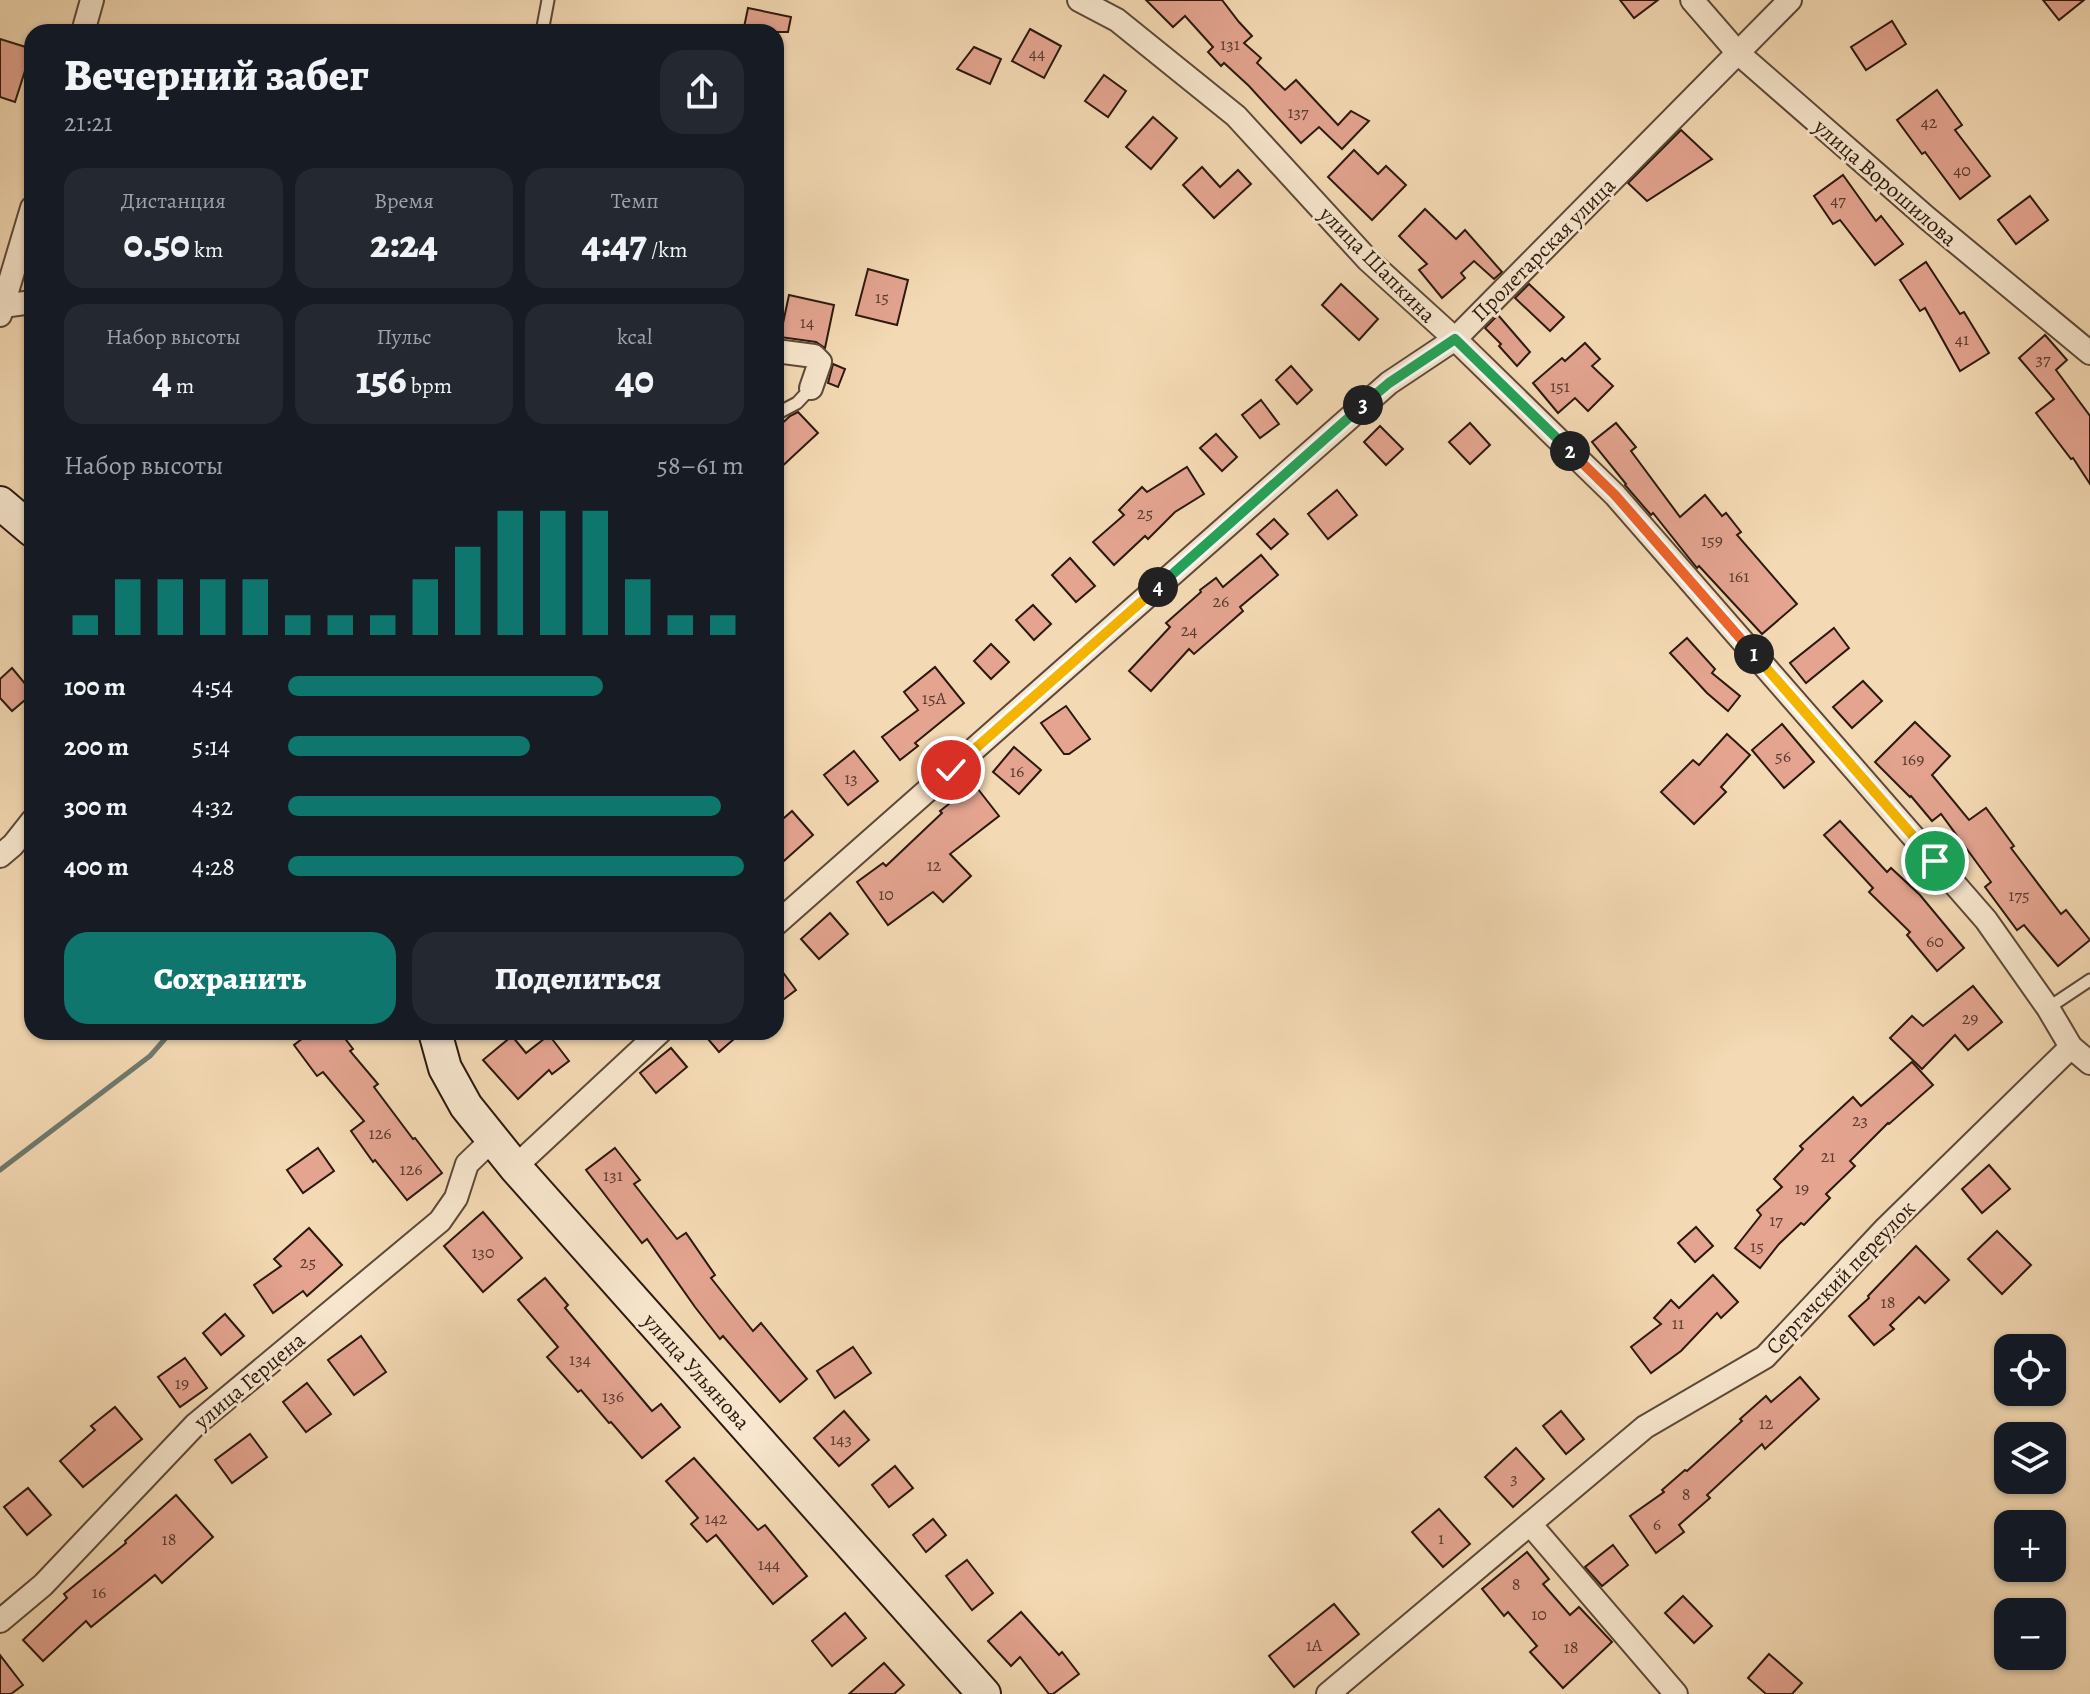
<!DOCTYPE html>
<html lang="ru">
<head>
<meta charset="utf-8">
<style>
	body { margin:0; font-family:Alegreya,serif; background:#242831; color:#f1f3f6; height:100vh; display:flex; flex-direction:column; font-size:30px; white-space:nowrap }
	* { box-sizing:border-box; margin:0 }
	p { font-size:26px; color:#9ea1a6 }
	.icon { flex:none; width:44px; height:44px; fill:none; stroke:currentColor; stroke-width:2; stroke-linecap:round; stroke-linejoin:round }
	.map { position:relative; flex:1; overflow:hidden }
	.side { position:absolute; left:24px; top:24px; width:760px; height:1016px; display:flex; flex-direction:column; background:#171b24; border-radius:24px; box-shadow:0 2px 6px #0004 }
	.side>* { flex:none }
	.tools { position:absolute; left:1994px; top:1334px; display:grid; gap:16px }
	.tools a { display:grid; place-items:center; width:72px; height:72px; border-radius:16px; background:#171b24; box-shadow:0 2px 6px #0004; font-size:40px }
	.pin { position:absolute; display:grid; place-items:center; width:68px; height:68px; color:#fff; margin:-34px; border:4px solid #fff; border-radius:50%; box-shadow:0 2px 8px #0007 }
	.km { position:absolute; width:40px; height:40px; margin:-20px; border-radius:50%; background:#222; color:#fff; font-size:22px; line-height:40px; text-align:center }
	.round { display:grid; place-items:center; flex:none; width:84px; height:84px; border-radius:24px; background:#242831 }
	.summary { display:flex; align-items:center; justify-content:space-between; height:136px; padding:0 40px }
	h1 { font-size:44px; font-weight:800; line-height:60px }
	.metrics { display:grid; grid-template-columns:repeat(3,1fr); gap:12px; height:136px; padding:8px 40px }
	.metrics div { display:grid; align-content:center; border-radius:20px; background:#242831; text-align:center }
	.metrics b { font-size:40px; font-weight:800 }
	.metrics small { font-size:22px; font-weight:400 }
	.metrics p { font-size:22px }
	.chart { height:224px; padding:16px 40px }
	.chart p { display:flex; justify-content:space-between }
	.chart svg { width:100%; height:144px; margin-top:8px; stroke:#0f766e; stroke-width:6 }
	.action { display:flex; gap:16px; margin-top:auto; padding:16px 40px }
	.action a { flex:1; height:92px; border-radius:24px; background:#0f766e; color:#fff; font-size:32px; font-weight:800; line-height:92px; text-align:center }
	.action a+a { background:#242831; color:#f1f3f6 }
	ul { padding:0 40px; list-style:none; font-size:26px }
	li { display:grid; grid-template-columns:128px 96px 1fr; align-items:center; height:60px }
	li i { height:20px; border-radius:10px; background:#0f766e }
	.map>svg:first-child { display:block }
	.lines { fill:none; stroke-linecap:round; stroke-linejoin:round }
	.stream { stroke:#6f7a6d; stroke-width:5 }
	.building { fill:#e4a490; stroke:#2b180f; stroke-width:2 }
	.lane-casing { stroke:#5d4838; stroke-width:15 }
	.street-casing { stroke:#5d4838; stroke-width:26 }
	.secondary-casing { stroke:#2b180f; stroke-width:36 }
	.lane { stroke:#f8e7ce; stroke-width:11 }
	.street { stroke:#f8e7ce; stroke-width:22 }
	.secondary { stroke:#f8e7ce; stroke-width:32 }
	.split-1-casing { stroke:#fff; stroke-width:16 }
	.split-2-casing { stroke:#fff; stroke-width:16 }
	.split-3-casing { stroke:#fff; stroke-width:16 }
	.split-4-casing { stroke:#fff; stroke-width:16 }
	.split-5-casing { stroke:#fff; stroke-width:16 }
	.split-1 { stroke:#f5b400; stroke-width:10 }
	.split-2 { stroke:#f0652b; stroke-width:10 }
	.split-3 { stroke:#22a559; stroke-width:10 }
	.split-4 { stroke:#22a559; stroke-width:10 }
	.split-5 { stroke:#f5b400; stroke-width:10 }
	.labels { text-anchor:middle; stroke-width:6; stroke-linejoin:round; paint-order:stroke }
	.number-label { font-size:18px; fill:#593b2f }
	.street-label { font-size:22px; fill:#2b180f; stroke:#f8e7ce }
</style>
</head>
<body>
<div class="map">
<svg width="2090" height="1694" viewBox="0 0 2090 1694">
	<rect width="100%" height="100%" fill="#f4dab4"/>
	<filter id="stains"><feTurbulence type="fractalNoise" baseFrequency=".0025" numOctaves="4"/><feColorMatrix values="0 0 0 0 .2 0 0 0 0 .09 0 0 0 0 .02 0 0 0 .5 -.17"/></filter>
	<radialGradient id="worn" r=".72"><stop offset=".6" stop-color="#630" stop-opacity="0"/><stop offset="1" stop-color="#630" stop-opacity=".3"/></radialGradient>
	<g class="lines">
		<polyline class="stream" points="0,1170 150,1056 171,1032"/>
	</g>
	<g class="building">
		<polygon points="1146,0 1222,0 1239,22 1252,36 1244,43 1261,58 1257,63 1285,90 1296,80 1338,125 1351,111 1369,121 1342,149 1319,127 1301,143 1249,86 1224,63 1221,66 1208,52 1213,47 1185,16 1173,27"/>
		<polygon points="1620,0 1658,0 1634,18"/>
		<polygon points="2043,0 2084,0 2059,20"/>
		<polygon points="748,8 791,17 788,32 743,32"/>
		<polygon points="1892,21 1906,44 1866,70 1851,47"/>
		<polygon points="1030,29 1061,46 1044,78 1012,61"/>
		<polygon points="0,39 32,49 15,102 0,97"/>
		<polygon points="974,47 1001,59 990,84 957,69"/>
		<polygon points="1104,75 1126,91 1108,117 1085,101"/>
		<polygon points="1937,90 1962,125 1955,130 1990,176 1960,199 1925,152 1922,154 1897,120"/>
		<polygon points="1153,117 1177,138 1151,169 1126,147"/>
		<polygon points="1681,130 1712,159 1647,201 1628,183"/>
		<polygon points="1354,150 1378,174 1386,166 1406,185 1372,220 1328,177"/>
		<polygon points="1202,167 1220,187 1238,170 1251,184 1214,218 1183,185"/>
		<polygon points="1843,175 1876,221 1881,216 1903,244 1875,265 1840,220 1833,224 1814,196"/>
		<polygon points="2030,196 2048,220 2016,244 1998,220"/>
		<polygon points="1425,209 1456,239 1465,230 1502,272 1494,279 1474,261 1461,273 1465,278 1442,298 1419,270 1427,264 1399,236"/>
		<polygon points="1926,262 1960,314 1964,312 1989,353 1960,371 1925,308 1920,311 1900,280"/>
		<polygon points="868,269 908,280 897,325 856,315"/>
		<polygon points="1341,284 1378,319 1359,340 1322,305"/>
		<polygon points="1529,284 1564,317 1550,331 1515,298"/>
		<polygon points="789,295 834,305 825,348 816,342 780,337"/>
		<polygon points="1498,315 1530,352 1517,366 1499,346 1501,344 1485,328"/>
		<polygon points="2045,335 2067,360 2056,370 2090,416 2090,484 2073,458 2071,459 2036,413 2054,399 2019,358"/>
		<polygon points="1585,343 1600,359 1592,366 1613,386 1588,411 1575,398 1558,413 1533,383 1562,358 1565,361"/>
		<polygon points="833,364 845,369 838,387 828,383"/>
		<polygon points="1291,366 1312,390 1297,404 1276,380"/>
		<polygon points="1261,400 1279,424 1260,438 1242,415"/>
		<polygon points="798,412 818,433 776,472 776,429 790,416"/>
		<polygon points="1470,423 1490,445 1470,464 1449,442"/>
		<polygon points="1616,423 1636,447 1631,451 1680,517 1705,495 1722,516 1726,513 1741,532 1737,535 1797,604 1762,634 1699,566 1697,568 1653,513 1651,515 1625,485 1626,484 1592,442"/>
		<polygon points="1380,426 1403,449 1386,465 1364,442"/>
		<polygon points="1216,434 1237,457 1222,471 1200,448"/>
		<polygon points="1187,467 1204,494 1175,512 1148,539 1145,536 1114,565 1093,542 1124,515 1119,510 1142,487 1147,492"/>
		<polygon points="1337,490 1357,515 1328,539 1308,514"/>
		<polygon points="1274,519 1288,534 1271,549 1257,534"/>
		<polygon points="1261,555 1278,575 1240,607 1243,611 1194,654 1189,649 1151,691 1129,671 1170,627 1166,623 1201,592 1200,590 1216,578 1223,587"/>
		<polygon points="1070,558 1095,586 1076,602 1052,575"/>
		<polygon points="1033,605 1051,624 1034,640 1016,620"/>
		<polygon points="1834,628 1849,648 1806,683 1790,663"/>
		<polygon points="1687,638 1715,669 1712,673 1740,696 1728,711 1707,693 1670,653"/>
		<polygon points="991,644 1009,662 991,679 974,661"/>
		<polygon points="935,667 964,703 915,743 918,746 900,760 882,737 918,710 904,692"/>
		<polygon points="12,668 32,692 32,694 12,711 0,698 0,679"/>
		<polygon points="1863,681 1882,701 1852,728 1833,707"/>
		<polygon points="1066,706 1090,739 1069,754 1064,754 1041,723"/>
		<polygon points="1915,722 1950,756 1932,775 1969,820 1986,808 2014,846 2011,848 2061,914 2066,910 2090,940 2058,966 2024,925 2017,930 1985,887 1991,882 1941,814 1932,821 1911,796 1910,797 1875,762"/>
		<polygon points="1782,724 1814,762 1784,788 1752,750"/>
		<polygon points="1727,734 1750,755 1721,787 1726,792 1694,824 1661,792 1693,760 1699,765"/>
		<polygon points="1014,747 1041,770 1019,794 993,772"/>
		<polygon points="854,751 878,781 848,805 824,775"/>
		<polygon points="974,784 999,816 950,854 971,876 943,902 933,892 888,925 857,882 883,863 886,866 942,813 940,811"/>
		<polygon points="792,811 813,835 776,868 776,825"/>
		<polygon points="1840,821 1887,872 1891,868 1920,895 1964,948 1937,971 1907,935 1910,932 1869,892 1873,888 1824,835"/>
		<polygon points="830,913 848,934 819,959 801,939"/>
		<polygon points="776,963 796,990 776,1005"/>
		<polygon points="1973,986 2002,1022 1968,1050 1955,1035 1922,1069 1890,1038 1912,1016 1923,1026"/>
		<polygon points="311,1032 340,1032 353,1049 350,1051 378,1084 374,1087 413,1139 415,1138 442,1173 407,1200 375,1160 373,1162 351,1131 364,1121 323,1072 317,1076 294,1045"/>
		<polygon points="702,1032 742,1032 719,1052"/>
		<polygon points="549,1035 569,1061 552,1074 549,1070 518,1099 483,1060 512,1036 526,1053"/>
		<polygon points="671,1048 687,1067 656,1093 640,1073"/>
		<polygon points="1912,1062 1933,1085 1889,1124 1888,1123 1850,1161 1855,1166 1826,1194 1830,1198 1804,1225 1801,1223 1779,1244 1760,1268 1735,1248 1761,1215 1757,1210 1782,1187 1774,1179 1803,1149 1800,1146 1853,1097 1861,1106"/>
		<polygon points="318,1148 334,1171 303,1193 287,1170"/>
		<polygon points="615,1148 640,1180 634,1184 677,1239 686,1233 715,1275 711,1278 753,1331 761,1323 807,1379 780,1402 723,1336 720,1339 695,1307 647,1239 642,1243 586,1170"/>
		<polygon points="1989,1165 2010,1189 1982,1213 1962,1189"/>
		<polygon points="483,1212 522,1258 483,1292 444,1246"/>
		<polygon points="1696,1227 1713,1246 1695,1262 1678,1243"/>
		<polygon points="309,1228 342,1265 307,1296 303,1291 273,1313 254,1285 281,1266 274,1259"/>
		<polygon points="1997,1231 2031,1265 2002,1294 1968,1259"/>
		<polygon points="1916,1246 1949,1280 1925,1303 1919,1297 1890,1325 1894,1329 1874,1345 1849,1316 1869,1298 1868,1296"/>
		<polygon points="1713,1275 1738,1302 1721,1318 1717,1313 1681,1351 1651,1373 1631,1347 1661,1324 1654,1318 1671,1300 1679,1308"/>
		<polygon points="545,1278 568,1305 565,1308 652,1411 661,1404 680,1427 642,1458 611,1422 609,1423 581,1390 578,1392 547,1357 558,1347 518,1300"/>
		<polygon points="225,1314 244,1336 221,1355 203,1333"/>
		<polygon points="361,1336 386,1372 354,1395 328,1360"/>
		<polygon points="853,1347 871,1373 835,1398 817,1371"/>
		<polygon points="185,1358 207,1388 180,1407 158,1377"/>
		<polygon points="1800,1377 1819,1399 1765,1449 1762,1444 1707,1495 1710,1498 1679,1525 1684,1532 1656,1553 1630,1516 1664,1492 1662,1490 1685,1470 1687,1471 1742,1421 1740,1419 1766,1396 1771,1402"/>
		<polygon points="307,1383 331,1414 306,1432 283,1402"/>
		<polygon points="115,1407 142,1439 83,1487 60,1461 95,1430 91,1426"/>
		<polygon points="844,1411 869,1440 839,1466 814,1438"/>
		<polygon points="1561,1411 1584,1439 1566,1454 1543,1426"/>
		<polygon points="250,1434 267,1457 232,1483 215,1460"/>
		<polygon points="1516,1448 1544,1479 1513,1507 1485,1477"/>
		<polygon points="694,1458 758,1530 765,1525 807,1576 773,1604 716,1535 707,1542 691,1524 698,1518 666,1481"/>
		<polygon points="895,1466 913,1488 889,1507 872,1485"/>
		<polygon points="28,1488 51,1515 27,1535 4,1507"/>
		<polygon points="176,1495 213,1537 162,1583 155,1575 91,1627 86,1621 43,1661 23,1640 67,1598 64,1594 126,1543 125,1541"/>
		<polygon points="1439,1509 1470,1544 1443,1567 1412,1532"/>
		<polygon points="933,1519 946,1535 926,1552 913,1535"/>
		<polygon points="1613,1545 1628,1565 1602,1586 1585,1567"/>
		<polygon points="1527,1552 1549,1579 1543,1584 1570,1615 1579,1607 1612,1642 1563,1688 1530,1652 1537,1646 1508,1612 1504,1616 1482,1589"/>
		<polygon points="967,1560 993,1593 972,1610 946,1576"/>
		<polygon points="1683,1596 1712,1626 1694,1643 1665,1613"/>
		<polygon points="1334,1604 1359,1634 1294,1687 1269,1656"/>
		<polygon points="1021,1612 1059,1655 1062,1652 1079,1674 1053,1694 1049,1694 1020,1657 1011,1666 988,1641"/>
		<polygon points="845,1613 866,1638 832,1666 812,1641"/>
		<polygon points="1769,1654 1802,1683 1792,1694 1766,1694 1748,1678"/>
		<polygon points="0,1655 23,1685 11,1694 0,1694"/>
		<polygon points="884,1663 904,1685 894,1694 849,1694"/>
	</g>
	<g class="lines">
		<g class="lane-casing">
			<g id="lane">
				<polyline points="542,32 548,0"/>
				<polyline points="776,414 797,403 811,388"/>
				<polyline points="2048,1008 2090,980"/>
			</g>
		</g>
		<g class="street-casing">
			<g id="street">
				<polyline points="1079,0 1117,20 1236,116 1368,260 1455,339 1615,495 1986,920 2048,1008 2071,1047 2090,1063"/>
				<polyline points="1692,0 1738,53 1927,218 2090,353"/>
				<polyline points="83,32 92,0"/>
				<polyline points="3,306 32,302"/>
				<polyline points="0,315 32,208"/>
				<polyline points="776,351 814,356 820,362 811,388"/>
				<polyline points="0,856 13,845 32,821"/>
				<polyline points="776,924 1389,383 1455,339 1790,0"/>
				<polyline points="515,1167 660,1032"/>
				<polyline points="1530,1524 1676,1694"/>
				<polyline points="0,1621 43,1585 195,1425 440,1221 456,1198 467,1164 493,1139"/>
				<polyline points="1328,1694 1645,1427 1765,1357 1886,1228 2071,1047"/>
			</g>
		</g>
		<g class="secondary-casing">
			<g id="secondary">
				<polyline points="0,503 32,530"/>
				<polyline points="435,1032 445,1068 466,1106 515,1167 984,1694"/>
			</g>
		</g>
		<use href="#lane" class="lane"/>
		<use href="#street" class="street"/>
		<use href="#secondary" class="secondary"/>
	</g>
	<g class="lines">
		<g class="split-1-casing">
			<polyline id="split-1" points="1754,654 1935,861"/>
		</g>
		<g class="split-2-casing">
			<polyline id="split-2" points="1570,451 1615,495 1754,654"/>
		</g>
		<g class="split-3-casing">
			<polyline id="split-3" points="1363,405 1389,383 1455,339 1570,451"/>
		</g>
		<g class="split-4-casing">
			<polyline id="split-4" points="1158,587 1363,405"/>
		</g>
		<g class="split-5-casing">
			<polyline id="split-5" points="951,770 1158,587"/>
		</g>
		<use href="#split-1" class="split-1"/>
		<use href="#split-2" class="split-2"/>
		<use href="#split-3" class="split-3"/>
		<use href="#split-4" class="split-4"/>
		<use href="#split-5" class="split-5"/>
	</g>
	<g class="labels">
		<g class="number-label">
			<text x="1230" y="50">131</text>
			<text x="1037" y="59">44</text>
			<text x="1298" y="118">137</text>
			<text x="1929" y="128">42</text>
			<text x="1962" y="176">40</text>
			<text x="1838" y="206">47</text>
			<text x="882" y="303">15</text>
			<text x="807" y="328">14</text>
			<text x="1962" y="345">41</text>
			<text x="2043" y="365">37</text>
			<text x="1560" y="392">151</text>
			<text x="1145" y="519">25</text>
			<text x="1712" y="546">159</text>
			<text x="1739" y="582">161</text>
			<text x="1221" y="607">26</text>
			<text x="1189" y="636">24</text>
			<text x="934" y="704">15А</text>
			<text x="1783" y="762">56</text>
			<text x="1913" y="765">169</text>
			<text x="1017" y="777">16</text>
			<text x="851" y="784">13</text>
			<text x="934" y="871">12</text>
			<text x="886" y="900">10</text>
			<text x="2019" y="901">175</text>
			<text x="1935" y="947">60</text>
			<text x="1970" y="1024">29</text>
			<text x="1860" y="1126">23</text>
			<text x="380" y="1139">126</text>
			<text x="1828" y="1162">21</text>
			<text x="411" y="1175">126</text>
			<text x="613" y="1181">131</text>
			<text x="1802" y="1194">19</text>
			<text x="1776" y="1226">17</text>
			<text x="1757" y="1252">15</text>
			<text x="483" y="1258">130</text>
			<text x="308" y="1268">25</text>
			<text x="1888" y="1308">18</text>
			<text x="1678" y="1329">11</text>
			<text x="580" y="1365">134</text>
			<text x="182" y="1389">19</text>
			<text x="613" y="1402">136</text>
			<text x="1766" y="1429">12</text>
			<text x="841" y="1445">143</text>
			<text x="1514" y="1484">3</text>
			<text x="1686" y="1500">8</text>
			<text x="716" y="1524">142</text>
			<text x="1657" y="1530">6</text>
			<text x="1441" y="1544">1</text>
			<text x="169" y="1545">18</text>
			<text x="769" y="1570">144</text>
			<text x="1516" y="1590">8</text>
			<text x="99" y="1598">16</text>
			<text x="1539" y="1620">10</text>
			<text x="1314" y="1651">1А</text>
			<text x="1571" y="1653">18</text>
		</g>
		<g class="street-label">
			<text transform="translate(1886 182) rotate(41)" y="8">улица Ворошилова</text>
			<text transform="translate(1543 249) rotate(-45)" y="8">Пролетарская улица</text>
			<text transform="translate(1378 264) rotate(45)" y="8">улица Шапкина</text>
			<text transform="translate(1840 1277) rotate(-46)" y="8">Сергачский переулок</text>
			<text transform="translate(697 1371) rotate(48)" y="8">улица Ульянова</text>
			<text transform="translate(249 1380) rotate(-40)" y="8">улица Герцена</text>
		</g>
	</g>
	<rect width="100%" height="100%" filter="url(#stains)"/>
	<rect width="100%" height="100%" fill="url(#worn)"/>
</svg>
<div class="tools">
<a><svg class="icon" aria-label="locate" viewBox="0 0 24 24"><circle cx="12" cy="12" r="6"/><path d="M12 2v4M12 18v4M2 12h4M18 12h4"/></svg></a>
<a><svg class="icon" aria-label="layers" viewBox="0 0 24 24"><path d="M12 4l9 5-9 5-9-5zM3 14l9 5 9-5"/></svg></a>
<a>+</a>
<a>−</a>
</div>
<div class="pin" style="left:1935px;top:861px;background:#1e9e55"><svg class="icon" aria-label="arrive" viewBox="0 0 24 24"><path d="M6 21V4h12l-3 4 3 4H6"/></svg></div>
<div class="pin" style="left:951px;top:770px;background:#d93025"><svg class="icon" aria-label="check" viewBox="0 0 24 24"><path d="M5 12l5 5 9-10"/></svg></div>
<b class="km" style="left:1754px;top:654px">1</b>
<b class="km" style="left:1570px;top:451px">2</b>
<b class="km" style="left:1363px;top:405px">3</b>
<b class="km" style="left:1158px;top:587px">4</b>
<section class="side">
<div class="summary"><div><h1>Вечерний забег</h1><p>21:21</p></div><a class="round"><svg class="icon" aria-label="share" viewBox="0 0 24 24"><path d="M12 15V3M7 8l5-5 5 5M5 13v7h14v-7"/></svg></a></div>
<div class="metrics">
<div><p>Дистанция</p><b>0.50<small> km</small></b></div>
<div><p>Время</p><b>2:24</b></div>
<div><p>Темп</p><b>4:47<small> /km</small></b></div>
</div>
<div class="metrics">
<div><p>Набор высоты</p><b>4<small> m</small></b></div>
<div><p>Пульс</p><b>156<small> bpm</small></b></div>
<div><p>kcal</p><b>40</b></div>
</div>
<div class="chart"><p><span>Набор высоты</span>58–61 m</p>
<svg viewBox="0 0 160 44" preserveAspectRatio="none"><path d="M5 44V38M15 44V27M25 44V27M35 44V27M45 44V27M55 44V38M65 44V38M75 44V38M85 44V27M95 44V17M105 44V6M115 44V6M125 44V6M135 44V27M145 44V38M155 44V38"/></svg>
</div>
<ul>
<li><b>100 m</b>4:54<i style="width:69%"></i></li>
<li><b>200 m</b>5:14<i style="width:53%"></i></li>
<li><b>300 m</b>4:32<i style="width:95%"></i></li>
<li><b>400 m</b>4:28<i style="width:100%"></i></li>
</ul>
<div class="action"><a>Сохранить</a><a>Поделиться</a></div>
</section>
</div>
</body>
</html>
